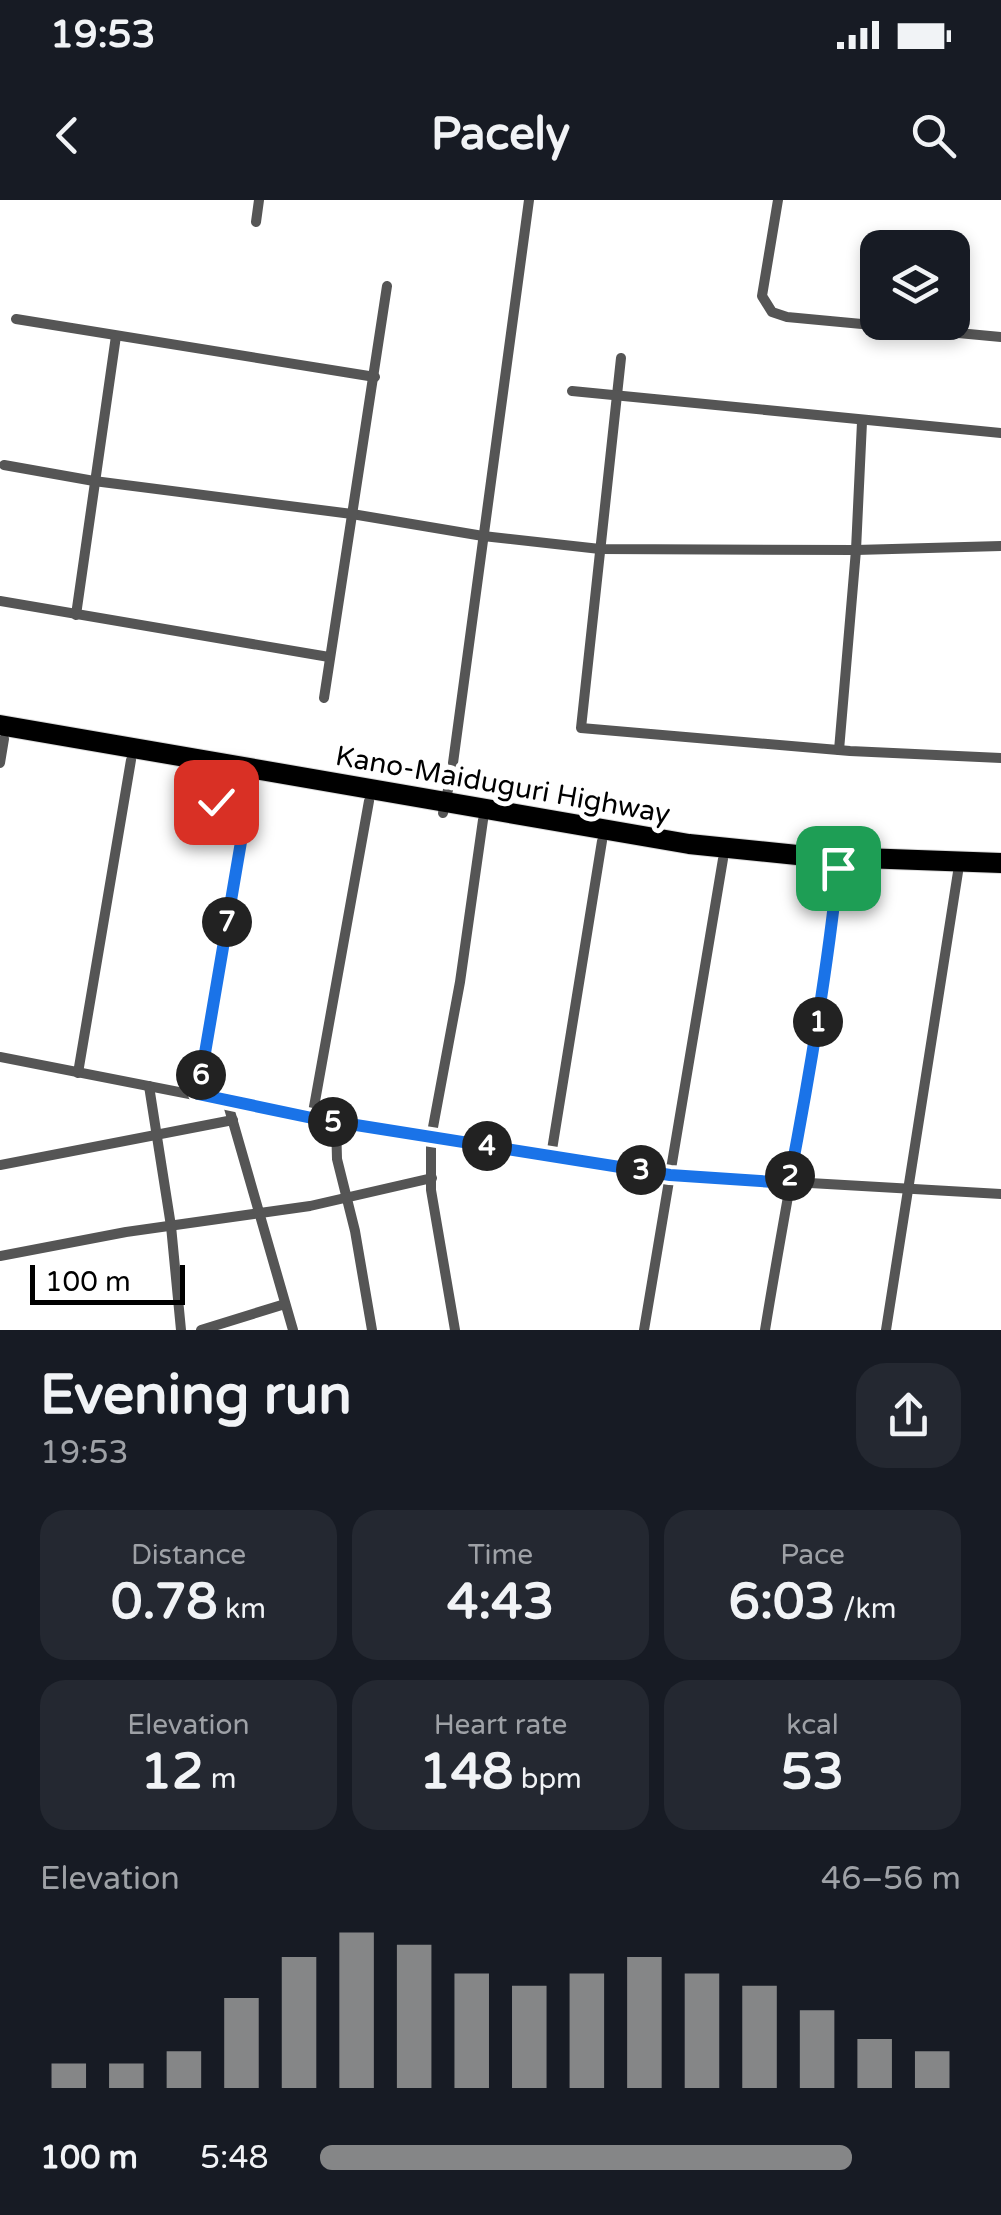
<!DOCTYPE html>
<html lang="en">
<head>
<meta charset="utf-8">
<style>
	body { margin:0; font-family:"Varela Round",sans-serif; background:#242831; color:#f1f3f6; height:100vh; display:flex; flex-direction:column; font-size:38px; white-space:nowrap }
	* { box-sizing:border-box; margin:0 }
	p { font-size:32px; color:#9ea1a6 }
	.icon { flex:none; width:55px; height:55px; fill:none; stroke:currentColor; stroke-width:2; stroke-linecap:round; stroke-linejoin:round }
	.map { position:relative; height:1130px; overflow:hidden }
	.sheet { display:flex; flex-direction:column; background:#171b24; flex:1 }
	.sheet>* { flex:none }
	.buttons { position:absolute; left:860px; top:30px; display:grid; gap:20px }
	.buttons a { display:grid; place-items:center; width:110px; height:110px; border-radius:20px; background:#171b24; box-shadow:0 5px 15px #0003; font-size:50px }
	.scale { position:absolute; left:30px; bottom:25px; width:155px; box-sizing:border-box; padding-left:10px; border:5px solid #000; border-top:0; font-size:28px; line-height:35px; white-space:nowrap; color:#000; -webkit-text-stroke:8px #fff; paint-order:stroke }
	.pin { position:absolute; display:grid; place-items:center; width:85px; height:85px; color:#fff; margin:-42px; border-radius:20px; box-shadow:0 5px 15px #0006 }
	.km { position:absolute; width:50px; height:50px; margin:-25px; border-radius:50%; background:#222; color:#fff; font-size:28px; line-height:50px; text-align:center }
	.round { display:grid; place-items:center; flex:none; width:105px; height:105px; border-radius:30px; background:#242831 }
	.summary { display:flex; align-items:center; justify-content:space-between; height:170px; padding:0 40px }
	h1 { font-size:55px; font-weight:700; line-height:75px }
	.figures { display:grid; grid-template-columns:repeat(3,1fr); gap:15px; height:170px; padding:10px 40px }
	.figures div { display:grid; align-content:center; border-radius:25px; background:#242831; text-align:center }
	.figures b { font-size:50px; font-weight:700 }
	.figures small { font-size:28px; font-weight:400 }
	.figures p { font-size:28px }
	.chart { height:280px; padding:20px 40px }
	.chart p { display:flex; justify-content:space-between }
	.chart svg { width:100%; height:180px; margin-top:10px; stroke:#858687; stroke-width:6 }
	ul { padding:0 40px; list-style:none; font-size:32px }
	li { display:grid; grid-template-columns:160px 120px 1fr; align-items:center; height:75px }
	li i { height:25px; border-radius:12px; background:#858687 }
	.status { display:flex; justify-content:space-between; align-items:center; height:70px; padding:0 50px; background:#171b24; direction:ltr }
	.status svg { height:28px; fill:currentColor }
	header { display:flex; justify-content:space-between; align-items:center; height:130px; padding:0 40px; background:#171b24; font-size:45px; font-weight:700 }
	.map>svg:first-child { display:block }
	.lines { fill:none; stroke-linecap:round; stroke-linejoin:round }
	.highway-casing { stroke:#dbdbdb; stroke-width:22 }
	.street { stroke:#555; stroke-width:10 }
	.highway { stroke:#000; stroke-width:20 }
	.route-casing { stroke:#fff; stroke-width:20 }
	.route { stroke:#1a73e8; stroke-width:12 }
	.labels { text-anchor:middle; stroke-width:10; stroke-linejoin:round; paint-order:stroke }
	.street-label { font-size:28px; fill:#000; stroke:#fff }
</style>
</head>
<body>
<div class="status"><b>19:53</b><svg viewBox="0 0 49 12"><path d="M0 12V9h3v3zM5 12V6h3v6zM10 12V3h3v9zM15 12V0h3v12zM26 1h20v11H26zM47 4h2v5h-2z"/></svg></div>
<header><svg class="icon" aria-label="back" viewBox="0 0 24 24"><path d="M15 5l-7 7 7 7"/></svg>Pacely<svg class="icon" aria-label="search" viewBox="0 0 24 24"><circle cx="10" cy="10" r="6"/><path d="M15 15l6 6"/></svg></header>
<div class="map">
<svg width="1001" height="1130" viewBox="0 0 1001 1130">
	<rect width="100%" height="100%" fill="#fff"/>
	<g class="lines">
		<g class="highway-casing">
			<polyline id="highway" points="0,525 689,644 807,656 1001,663"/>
		</g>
		<g class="street">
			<polyline points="778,0 762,96 772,112 787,117 1001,137"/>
			<polyline points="256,22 259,0"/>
			<polyline points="16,119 375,177"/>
			<polyline points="621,158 581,528 850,551 1001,558"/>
			<polyline points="572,191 1001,233"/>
			<polyline points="4,265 94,281 352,314 483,336 600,349 856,350 1001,346"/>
			<polyline points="0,401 329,457"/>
			<polyline points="76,415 116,136"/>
			<polyline points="324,498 387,86"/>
			<polyline points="839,550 856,350 862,222"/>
			<polyline points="0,563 4,539"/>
			<polyline points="453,563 529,0"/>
			<polyline points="443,613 452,571"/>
			<polyline points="0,857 312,918 670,975 1001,994"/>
			<polyline points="78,873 131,560"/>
			<polyline points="149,886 171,1026 181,1130"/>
			<polyline points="198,894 242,636 234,620 216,602 216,574"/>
			<polyline points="227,901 293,1130"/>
			<polyline points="312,918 369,601"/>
			<polyline points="336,922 337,959 355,1031 372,1130"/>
			<polyline points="551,956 602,641"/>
			<polyline points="0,965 233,920"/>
			<polyline points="0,1056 126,1032 310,1006 432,978"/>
			<polyline points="201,1130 285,1104"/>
			<polyline points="455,1130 431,990 431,938 460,782 483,620"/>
			<polyline points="644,1130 723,659"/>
			<path d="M765 1130C790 976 823 823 837 668"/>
			<polyline points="886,1130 958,672"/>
		</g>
		<use href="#highway" class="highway"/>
	</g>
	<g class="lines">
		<g class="route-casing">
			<path id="route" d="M216 602 234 620 242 636 198 894 312 918 670 975 789 983C809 879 827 774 838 668"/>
		</g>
		<use href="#route" class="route"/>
	</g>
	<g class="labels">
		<g class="street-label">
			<text transform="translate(503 584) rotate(10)" y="10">Kano-Maiduguri Highway</text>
		</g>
	</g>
</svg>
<div class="buttons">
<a><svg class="icon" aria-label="layers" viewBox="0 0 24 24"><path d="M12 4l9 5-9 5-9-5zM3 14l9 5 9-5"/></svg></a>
</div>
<div class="scale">100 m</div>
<div class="pin" style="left:838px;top:668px;background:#1e9e55"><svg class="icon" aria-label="arrive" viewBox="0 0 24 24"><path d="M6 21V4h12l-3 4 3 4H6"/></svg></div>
<div class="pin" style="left:216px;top:602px;background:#d93025"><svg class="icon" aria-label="check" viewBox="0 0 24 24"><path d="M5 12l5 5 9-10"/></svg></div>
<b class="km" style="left:818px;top:822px">1</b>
<b class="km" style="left:790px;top:976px">2</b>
<b class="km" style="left:641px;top:970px">3</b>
<b class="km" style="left:487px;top:946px">4</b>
<b class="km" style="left:333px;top:922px">5</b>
<b class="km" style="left:201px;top:875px">6</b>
<b class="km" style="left:227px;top:722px">7</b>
</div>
<section class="sheet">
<div class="summary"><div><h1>Evening run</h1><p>19:53</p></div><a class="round"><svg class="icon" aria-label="share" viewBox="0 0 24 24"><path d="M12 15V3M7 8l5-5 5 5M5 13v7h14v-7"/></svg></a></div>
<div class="figures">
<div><p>Distance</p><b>0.78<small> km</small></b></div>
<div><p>Time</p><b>4:43</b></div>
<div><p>Pace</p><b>6:03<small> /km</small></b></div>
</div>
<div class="figures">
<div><p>Elevation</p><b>12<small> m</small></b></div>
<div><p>Heart rate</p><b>148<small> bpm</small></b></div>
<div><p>kcal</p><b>53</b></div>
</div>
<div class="chart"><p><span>Elevation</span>46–56 m</p>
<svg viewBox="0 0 160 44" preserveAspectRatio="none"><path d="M5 44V38M15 44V38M25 44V35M35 44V22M45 44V12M55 44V6M65 44V9M75 44V16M85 44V19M95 44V16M105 44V12M115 44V16M125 44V19M135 44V25M145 44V32M155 44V35"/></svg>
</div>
<ul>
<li><b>100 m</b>5:48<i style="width:83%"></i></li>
</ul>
</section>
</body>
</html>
